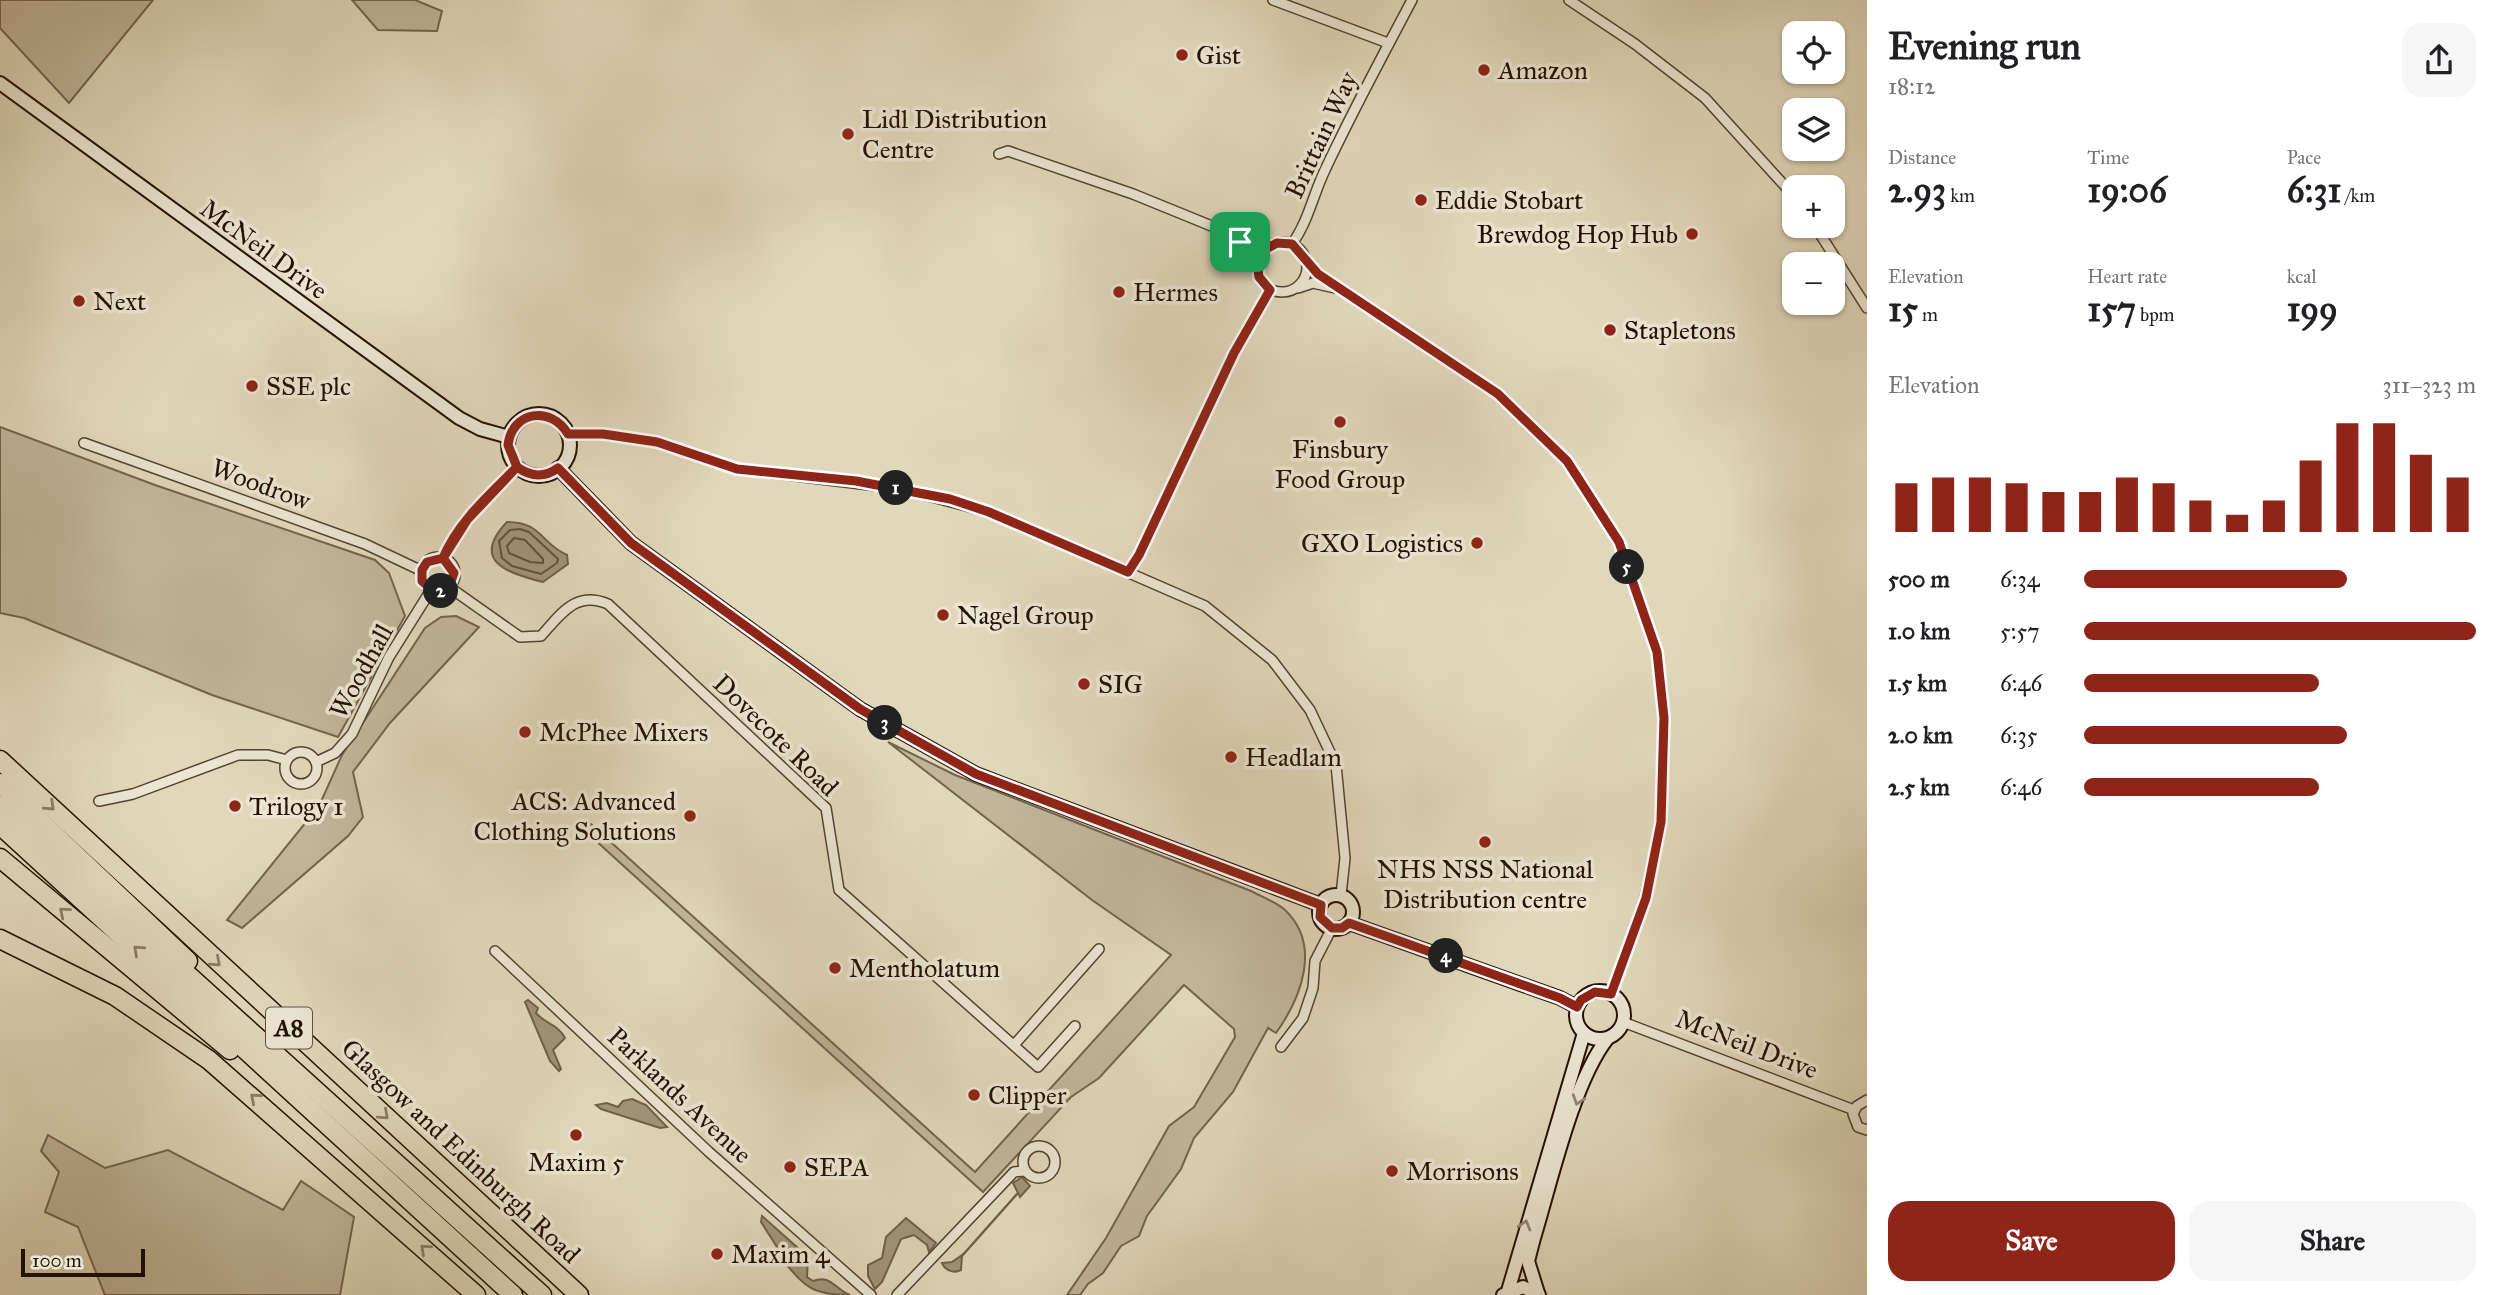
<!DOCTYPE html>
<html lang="en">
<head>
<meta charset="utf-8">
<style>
	body { margin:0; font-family:"IM FELL Great Primer",serif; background:#f6f6f6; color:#202124; height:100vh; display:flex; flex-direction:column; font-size:26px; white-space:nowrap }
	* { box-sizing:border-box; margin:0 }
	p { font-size:23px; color:#757577 }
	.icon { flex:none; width:38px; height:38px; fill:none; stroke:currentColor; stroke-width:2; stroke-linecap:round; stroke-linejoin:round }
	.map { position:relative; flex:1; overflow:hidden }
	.side { display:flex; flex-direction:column; background:#fff; width:630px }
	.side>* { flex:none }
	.controls { position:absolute; left:1782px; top:21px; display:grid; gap:14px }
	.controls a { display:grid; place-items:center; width:63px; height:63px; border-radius:14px; background:#fff; box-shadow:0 2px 5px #0004; font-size:35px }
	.scale { position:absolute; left:21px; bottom:18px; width:124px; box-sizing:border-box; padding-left:7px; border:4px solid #241100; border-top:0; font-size:19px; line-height:24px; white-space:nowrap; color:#241100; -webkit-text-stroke:5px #ece6d3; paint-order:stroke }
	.pin { position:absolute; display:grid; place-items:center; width:60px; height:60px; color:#fff; margin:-30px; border-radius:14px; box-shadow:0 4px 10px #0006 }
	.km { position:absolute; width:35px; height:35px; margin:-18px; border-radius:50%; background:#222; color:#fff; font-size:19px; line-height:35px; text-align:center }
	.round { display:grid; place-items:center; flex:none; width:74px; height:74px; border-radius:21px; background:#f6f6f6 }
	.head { display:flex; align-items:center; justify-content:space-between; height:119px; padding:0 21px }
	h1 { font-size:38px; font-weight:700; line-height:52px }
	.stats { display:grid; grid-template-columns:repeat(3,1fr); gap:10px; height:119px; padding:7px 21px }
	.stats div { display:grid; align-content:center }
	.stats b { font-size:35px; font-weight:700 }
	.stats small { font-size:19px; font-weight:400 }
	.stats p { font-size:19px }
	.chart { height:196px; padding:14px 21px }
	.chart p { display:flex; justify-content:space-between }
	.chart svg { width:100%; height:126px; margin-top:7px; stroke:#8f2418; stroke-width:6 }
	.button { display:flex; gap:14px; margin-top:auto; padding:14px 21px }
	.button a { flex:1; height:80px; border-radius:21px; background:#8f2418; color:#fff; font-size:28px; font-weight:700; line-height:80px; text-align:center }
	.button a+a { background:#f6f6f6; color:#202124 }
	ul { padding:0 21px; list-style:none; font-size:23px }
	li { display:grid; grid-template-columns:112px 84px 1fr; align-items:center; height:52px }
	li i { height:18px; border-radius:9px; background:#8f2418 }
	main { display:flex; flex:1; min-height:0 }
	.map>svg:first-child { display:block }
	.green { fill:#c1b69b; stroke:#72644e; stroke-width:2 }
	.water { fill:#a1947b; stroke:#6f604a; stroke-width:2 }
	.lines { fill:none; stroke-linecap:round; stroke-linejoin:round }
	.shore { stroke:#62523e; stroke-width:2 }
	.stream { stroke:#6f604a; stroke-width:2.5 }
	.street-casing { stroke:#53432f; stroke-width:12 }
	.secondary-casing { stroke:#241100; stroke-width:16 }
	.highway-casing { stroke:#241100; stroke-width:21 }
	.street { stroke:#ece6d3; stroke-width:9 }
	.secondary { stroke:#ece6d3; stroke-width:12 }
	.highway { stroke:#e1d8bb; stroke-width:18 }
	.oneway { stroke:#8c7e67 }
	.oneway2 { stroke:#928674 }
	.route-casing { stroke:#fff; stroke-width:14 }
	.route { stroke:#8f2418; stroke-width:9 }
	.poi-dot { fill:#8f2418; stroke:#ece6d3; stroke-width:2.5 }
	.labels { text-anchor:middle; stroke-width:7; stroke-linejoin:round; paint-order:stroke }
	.shield { fill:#ece6d3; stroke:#60513f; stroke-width:2 }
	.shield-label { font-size:24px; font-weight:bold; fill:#241100 }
	.poi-label { font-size:26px; fill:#241100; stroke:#ece6d3; text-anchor:start }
	.street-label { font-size:26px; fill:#241100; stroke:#ece6d3 }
</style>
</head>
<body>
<main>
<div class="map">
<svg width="1867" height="1295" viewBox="0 0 1867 1295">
	<rect width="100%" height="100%" fill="#e1d8bb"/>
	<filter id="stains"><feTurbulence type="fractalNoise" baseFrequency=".00286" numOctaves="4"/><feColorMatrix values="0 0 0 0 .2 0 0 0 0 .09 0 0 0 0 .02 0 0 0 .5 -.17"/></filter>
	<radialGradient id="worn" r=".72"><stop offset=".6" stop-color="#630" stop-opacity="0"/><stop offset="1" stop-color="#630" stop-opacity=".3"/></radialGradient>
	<g class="green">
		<polygon points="0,0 153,0 69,103 0,28"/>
		<polygon points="352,0 415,0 442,11 437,31 378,30"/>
		<polygon points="0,427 155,485 375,560 389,573 405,616 338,737 212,695 24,618 0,613"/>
		<polygon points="456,616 479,627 390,723 353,772 363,817 348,836 242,928 227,920 319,806 342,755 425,628 441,617"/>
		<path d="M888 742 955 775 1251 891C1262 897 1276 902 1285 910 1322 945 1301 998 1276 1033L1268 1028 1233 1092 1194 1138 1181 1169 1147 1216 1139 1236 1121 1246 1103 1273 1088 1284 1080 1295H1067L1106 1238 1169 1126 1194 1107 1235 1037 1234 1029 1184 985 1099 1078 1071 1097 983 1192 584 830 591 824 975 1172 1171 955 1092 900Z"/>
		<polygon points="48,1135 105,1168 168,1150 283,1210 301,1181 354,1217 340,1295 105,1295 78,1227 45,1212 59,1172 41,1151"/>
	</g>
	<g class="water">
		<path d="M507 522C542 522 540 543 567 555L568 564 543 582C507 573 470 561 507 522Z"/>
		<path d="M528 1000 538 1008 536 1013C545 1024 558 1024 565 1038L553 1050 561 1069 559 1071 550 1061 525 1002Z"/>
		<polygon points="632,1099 646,1105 667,1127 660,1128 601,1109 596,1105 607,1103 618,1107 623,1101"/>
		<polygon points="1022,1177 1030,1186 1020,1197 1013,1183"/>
		<path d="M762 1216 808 1257 807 1277 813 1281C831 1274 834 1289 850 1295 809 1295 805 1286 780 1257L775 1258 773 1253 777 1247 761 1222Z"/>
		<polygon points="906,1218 936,1243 929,1252 927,1245 914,1235 901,1239 882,1282 875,1289 868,1276 868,1265 882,1258 886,1237"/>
		<path d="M962 1255 961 1270C953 1274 945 1270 942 1263L952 1262Z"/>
	</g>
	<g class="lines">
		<g class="shore">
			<polygon points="520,529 529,532 558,559 557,563 541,574 512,566 502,558 499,541 510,530"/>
			<polygon points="514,538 525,540 543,559 543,563 530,562 509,553 507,546"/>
		</g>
		<polyline class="stream" points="961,1257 1017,1194"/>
		<g class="street-casing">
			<g id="street">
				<polyline points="1273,0 1388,43"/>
				<polyline points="1569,0 1635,44 1705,98 1794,196"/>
				<polyline points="999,154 1008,151 1133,194 1214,227 1239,242 1257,262"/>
				<polyline points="1815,226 1867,308"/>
				<polyline points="1239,242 1264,250"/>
				<circle cx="1282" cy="267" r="25"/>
				<path d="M1292 244C1308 222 1313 195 1325 170 1352 112 1382 57 1412 0"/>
				<polyline points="1306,261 1318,274 1498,394 1567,461 1619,542 1657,652 1664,717 1661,822 1645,898 1611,994"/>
				<polyline points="1298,288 1313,283 1335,288"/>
				<polyline points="567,434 603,434 657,442 737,469 902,489 989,512 1205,606 1272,660 1310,710 1336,765 1345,858 1341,895"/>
				<polyline points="84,443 365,544 422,571"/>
				<circle cx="438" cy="574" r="17"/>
				<polyline points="443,558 467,520 517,467"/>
				<polyline points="1128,572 1139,555 1234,353 1271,290"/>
				<path d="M449 587 520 637 541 636C561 614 576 590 608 604L826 808 839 890 1038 1067 1075 1026"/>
				<circle cx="301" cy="768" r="16"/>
				<polyline points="316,762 335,753 352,734 389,657 431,590"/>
				<polyline points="99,801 133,794 238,755 268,755 287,760"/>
				<polyline points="495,951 709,1152 871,1295"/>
				<polyline points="1623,1022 1854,1110"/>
				<polyline points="1014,1045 1099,949"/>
				<polyline points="1281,1047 1303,1018 1313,988 1315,961 1332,928"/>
				<polyline points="1867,1100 1857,1106 1853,1114 1858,1127 1867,1130"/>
				<circle cx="1039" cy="1162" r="16"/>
				<polyline points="897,1295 1014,1172 1024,1171"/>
			</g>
		</g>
		<g class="secondary-casing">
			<g id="secondary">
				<polyline points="0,83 459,418 480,429 509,437"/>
				<circle cx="539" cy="445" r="31"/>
				<polyline points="558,468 631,543 860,709 976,774 1321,905"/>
				<circle cx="1336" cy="912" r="17"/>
				<polyline points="1349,923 1560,998 1577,1007"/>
				<circle cx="1600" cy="1015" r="24"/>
				<polyline points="1508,1291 1584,1033"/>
				<path d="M1538 1293 1528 1261 1534 1238C1551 1182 1573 1083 1607 1039"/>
				<polyline points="1503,1295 1523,1287 1539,1295"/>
			</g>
		</g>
		<g class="highway-casing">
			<g id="highway">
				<polyline points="0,760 579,1295"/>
				<polyline points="0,783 188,961"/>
				<polyline points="0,805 542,1295"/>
				<polyline points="0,825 513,1295"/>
				<polyline points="0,858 230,1050"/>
				<polyline points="0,939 115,996 209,1060 476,1295"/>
			</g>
		</g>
		<use href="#street" class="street"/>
		<use href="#secondary" class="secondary"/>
		<use href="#highway" class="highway"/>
	</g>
	<defs><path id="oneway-chevron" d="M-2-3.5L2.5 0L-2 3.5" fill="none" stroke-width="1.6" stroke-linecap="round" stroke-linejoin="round" transform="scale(1.75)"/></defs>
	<g class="oneway">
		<use href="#oneway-chevron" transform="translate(50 806) rotate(43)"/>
		<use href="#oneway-chevron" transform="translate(64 912) rotate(-140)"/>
		<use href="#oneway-chevron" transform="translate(138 950) rotate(-138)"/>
		<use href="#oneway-chevron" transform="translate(216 962) rotate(42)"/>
		<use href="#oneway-chevron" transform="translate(255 1098) rotate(-139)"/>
		<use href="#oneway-chevron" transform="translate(384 1115) rotate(42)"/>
		<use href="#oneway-chevron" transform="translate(425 1249) rotate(-138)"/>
	</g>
	<g class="oneway2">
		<use href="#oneway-chevron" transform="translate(1578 1100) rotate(108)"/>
		<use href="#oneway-chevron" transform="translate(1525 1225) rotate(-74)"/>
	</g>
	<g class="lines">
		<g class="route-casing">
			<path id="route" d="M1240 242 1257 262 1259 277 1270 290 1234 353 1139 555 1128 572 989 512 950 499 856 481 737 469 657 442 603 434H568C551 405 512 411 508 445L517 467 467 520 443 558 427 562 422 570V581L434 591 449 587 454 573 443 558C458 522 490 494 517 467 531 477 544 478 558 468L631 543 860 709 976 774 1321 905 1320 917 1332 928H1342L1349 923 1560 998 1577 1007 1581 1000 1595 992 1611 994 1646 898 1661 822 1664 718 1657 652 1619 542 1567 461 1498 394 1318 274 1292 244 1277 243 1264 250 1240 242"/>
		</g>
		<use href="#route" class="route"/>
	</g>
	<g class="poi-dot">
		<circle cx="1182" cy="55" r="7"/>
		<circle cx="1484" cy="70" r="7"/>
		<circle cx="848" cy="134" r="7"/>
		<circle cx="1421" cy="200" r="7"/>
		<circle cx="1692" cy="234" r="7"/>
		<circle cx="1119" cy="292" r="7"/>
		<circle cx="79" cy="301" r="7"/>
		<circle cx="1610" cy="330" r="7"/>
		<circle cx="252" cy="386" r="7"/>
		<circle cx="1340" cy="422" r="7"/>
		<circle cx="1477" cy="543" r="7"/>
		<circle cx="943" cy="615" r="7"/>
		<circle cx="1084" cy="684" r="7"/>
		<circle cx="525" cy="732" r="7"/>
		<circle cx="1231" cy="757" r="7"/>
		<circle cx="235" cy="806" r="7"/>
		<circle cx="690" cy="816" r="7"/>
		<circle cx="1485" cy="842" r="7"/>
		<circle cx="835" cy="968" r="7"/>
		<circle cx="974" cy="1095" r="7"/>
		<circle cx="576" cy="1135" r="7"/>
		<circle cx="790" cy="1167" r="7"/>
		<circle cx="1392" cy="1171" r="7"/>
		<circle cx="717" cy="1254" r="7"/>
	</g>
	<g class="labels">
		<rect class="shield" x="266" y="1007.5" width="46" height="41" rx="5"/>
		<g class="shield-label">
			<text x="289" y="1036">A8</text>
		</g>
		<g class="poi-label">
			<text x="1196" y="64">Gist</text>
			<text x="1498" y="79">Amazon</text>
			<text x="862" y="128">Lidl Distribution<tspan x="862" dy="30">Centre</tspan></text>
			<text x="1435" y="209">Eddie Stobart</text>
			<text x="1678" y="243" text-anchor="end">Brewdog Hop Hub</text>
			<text x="1133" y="301">Hermes</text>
			<text x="93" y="310">Next</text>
			<text x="1624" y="339">Stapletons</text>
			<text x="266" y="395">SSE plc</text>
			<text x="1340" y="458" text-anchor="middle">Finsbury<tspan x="1340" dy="30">Food Group</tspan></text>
			<text x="1463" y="552" text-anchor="end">GXO Logistics</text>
			<text x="957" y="624">Nagel Group</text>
			<text x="1098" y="693">SIG</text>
			<text x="539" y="741">McPhee Mixers</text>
			<text x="1245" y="766">Headlam</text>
			<text x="676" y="810" text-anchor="end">ACS: Advanced<tspan x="676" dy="30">Clothing Solutions</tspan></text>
			<text x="249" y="815">Trilogy 1</text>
			<text x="1485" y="878" text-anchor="middle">NHS NSS National<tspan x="1485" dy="30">Distribution centre</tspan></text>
			<text x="849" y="977">Mentholatum</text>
			<text x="988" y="1104">Clipper</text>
			<text x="576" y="1171" text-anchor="middle">Maxim 5</text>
			<text x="804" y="1176">SEPA</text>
			<text x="1406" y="1180">Morrisons</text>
			<text x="731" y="1263">Maxim 4</text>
		</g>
		<g class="street-label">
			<text transform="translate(1321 135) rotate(-65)" y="9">Brittain Way</text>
			<text transform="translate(264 249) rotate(36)" y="9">McNeil Drive</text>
			<text transform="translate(261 484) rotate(20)" y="9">Woodrow</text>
			<text transform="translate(361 671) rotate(-61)" y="9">Woodhall</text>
			<text transform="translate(776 735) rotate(44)" y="9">Dovecote Road</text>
			<text transform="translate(1747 1044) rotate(21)" y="9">McNeil Drive</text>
			<text transform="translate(680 1095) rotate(43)" y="9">Parklands Avenue</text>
			<text transform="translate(461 1151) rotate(43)" y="9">Glasgow and Edinburgh Road</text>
		</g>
	</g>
	<rect width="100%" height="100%" filter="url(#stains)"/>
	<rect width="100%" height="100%" fill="url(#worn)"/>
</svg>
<div class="controls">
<a><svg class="icon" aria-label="locate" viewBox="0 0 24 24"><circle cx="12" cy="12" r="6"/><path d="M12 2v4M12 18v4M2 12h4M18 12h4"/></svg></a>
<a><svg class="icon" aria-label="layers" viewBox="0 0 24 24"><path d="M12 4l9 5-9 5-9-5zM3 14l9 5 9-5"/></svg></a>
<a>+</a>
<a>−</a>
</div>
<div class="scale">100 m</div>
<div class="pin" style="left:1240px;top:242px;background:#1e9e55"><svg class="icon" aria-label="arrive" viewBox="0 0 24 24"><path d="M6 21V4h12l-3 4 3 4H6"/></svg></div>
<b class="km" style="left:896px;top:488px">1</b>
<b class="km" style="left:441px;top:591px">2</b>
<b class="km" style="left:885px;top:723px">3</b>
<b class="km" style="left:1446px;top:956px">4</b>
<b class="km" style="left:1627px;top:567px">5</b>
</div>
<section class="side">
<div class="head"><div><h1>Evening run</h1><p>18:12</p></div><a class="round"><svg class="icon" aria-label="share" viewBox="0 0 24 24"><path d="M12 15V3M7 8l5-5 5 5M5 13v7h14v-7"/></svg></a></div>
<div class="stats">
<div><p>Distance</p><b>2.93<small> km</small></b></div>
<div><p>Time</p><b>19:06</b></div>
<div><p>Pace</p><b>6:31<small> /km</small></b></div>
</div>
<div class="stats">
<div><p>Elevation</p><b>15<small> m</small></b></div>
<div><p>Heart rate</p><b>157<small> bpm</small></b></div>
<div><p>kcal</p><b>199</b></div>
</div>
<div class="chart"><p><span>Elevation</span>311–323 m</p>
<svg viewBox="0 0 160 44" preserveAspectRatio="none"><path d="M5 44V27M15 44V25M25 44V25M35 44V27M45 44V30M55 44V30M65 44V25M75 44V27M85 44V33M95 44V38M105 44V33M115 44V19M125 44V6M135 44V6M145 44V17M155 44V25"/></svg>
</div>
<ul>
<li><b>500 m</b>6:34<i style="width:67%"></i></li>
<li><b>1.0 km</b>5:57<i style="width:100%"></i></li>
<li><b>1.5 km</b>6:46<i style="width:60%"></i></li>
<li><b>2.0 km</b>6:35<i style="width:67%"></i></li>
<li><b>2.5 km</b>6:46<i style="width:60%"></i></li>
</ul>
<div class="button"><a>Save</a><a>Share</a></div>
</section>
</main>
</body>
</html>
